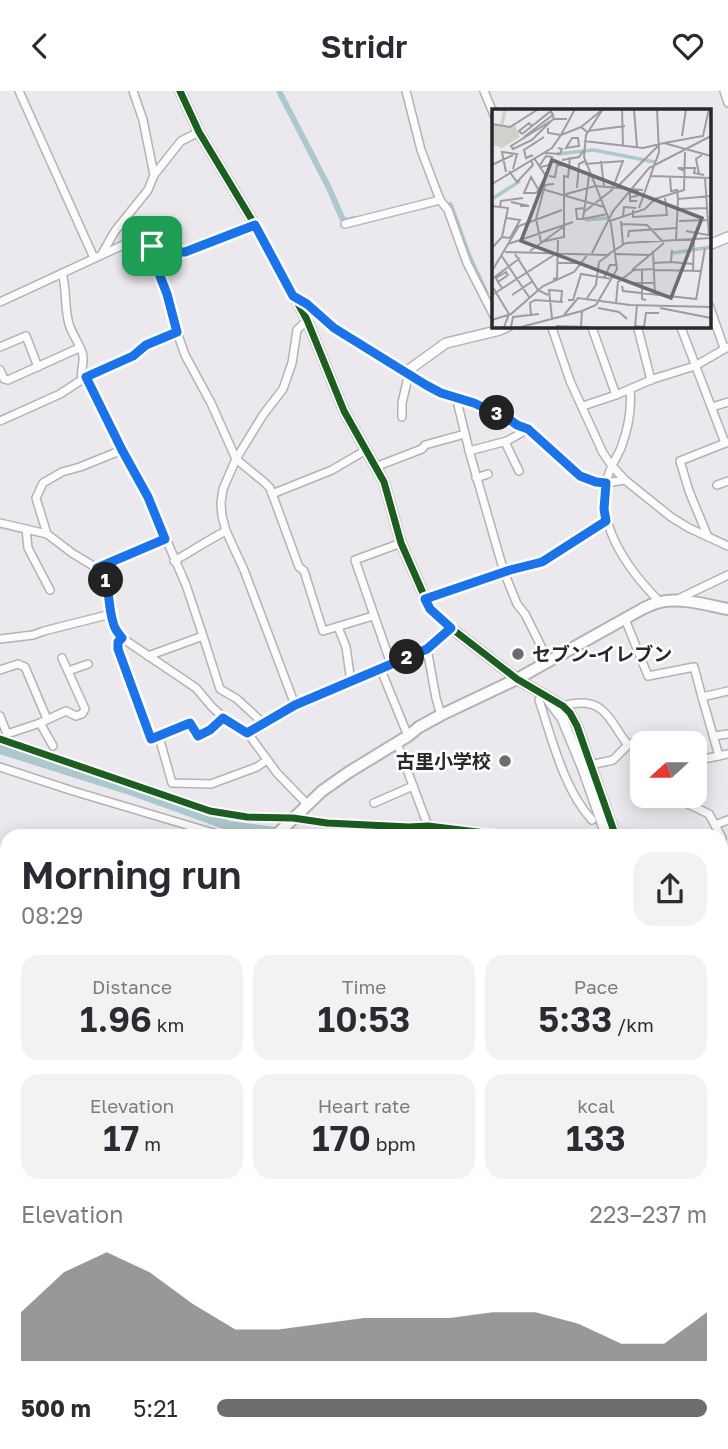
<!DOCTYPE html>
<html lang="en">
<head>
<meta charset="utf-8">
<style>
	body { margin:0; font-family:"Golos Text","Noto Sans JP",sans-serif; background:#f2f2f3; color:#2b2b33; height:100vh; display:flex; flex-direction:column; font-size:26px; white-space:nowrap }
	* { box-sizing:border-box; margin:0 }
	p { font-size:23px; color:#7c7c81 }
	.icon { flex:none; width:38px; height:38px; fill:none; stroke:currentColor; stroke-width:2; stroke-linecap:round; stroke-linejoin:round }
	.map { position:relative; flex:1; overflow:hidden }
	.drawer { position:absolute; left:0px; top:738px; width:728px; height:620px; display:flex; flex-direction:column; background:#fff; border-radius:21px 21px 0 0; box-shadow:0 4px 18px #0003 }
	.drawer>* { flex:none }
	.needle { width:46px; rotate:249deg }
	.tools { position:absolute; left:630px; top:640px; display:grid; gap:14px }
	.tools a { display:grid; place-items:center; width:77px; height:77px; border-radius:14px; background:#fff; box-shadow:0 4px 18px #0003; font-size:35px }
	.pin { position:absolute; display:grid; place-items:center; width:60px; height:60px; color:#fff; margin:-30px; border-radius:14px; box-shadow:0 4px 10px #0006 }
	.km { position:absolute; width:35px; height:35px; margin:-18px; border-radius:50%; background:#222; color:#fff; font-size:19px; line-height:35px; text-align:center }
	.round { display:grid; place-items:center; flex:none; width:74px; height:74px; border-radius:21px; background:#f2f2f3 }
	.head { display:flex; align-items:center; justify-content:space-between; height:119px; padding:0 21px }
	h1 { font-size:38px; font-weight:600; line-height:52px }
	.metrics { display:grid; grid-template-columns:repeat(3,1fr); gap:10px; height:119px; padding:7px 21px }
	.metrics div { display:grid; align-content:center; border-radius:18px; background:#f2f2f3; text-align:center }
	.metrics b { font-size:35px; font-weight:600 }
	.metrics small { font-size:19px; font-weight:400 }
	.metrics p { font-size:19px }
	.chart { height:196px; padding:14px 21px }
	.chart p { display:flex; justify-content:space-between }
	.chart svg { width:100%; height:126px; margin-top:7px; fill:#6e6c70; opacity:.7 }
	ul { padding:0 21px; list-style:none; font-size:23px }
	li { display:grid; grid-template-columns:112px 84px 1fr; align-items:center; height:52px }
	li i { height:18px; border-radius:9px; background:#6e6c70 }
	header { display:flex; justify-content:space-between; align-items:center; height:91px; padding:0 21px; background:#fff; font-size:32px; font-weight:600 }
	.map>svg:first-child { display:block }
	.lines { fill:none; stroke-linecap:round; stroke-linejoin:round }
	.canal { stroke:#abc8cc; stroke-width:6 }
	.river { stroke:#abc8cc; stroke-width:10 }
	.minor-casing { stroke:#b4b2b5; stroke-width:10 }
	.tertiary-casing { stroke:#b4b2b5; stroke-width:12 }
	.secondary-casing { stroke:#b4b2b5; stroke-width:14 }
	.minor { stroke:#fcfcfc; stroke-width:7 }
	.tertiary { stroke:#fcfcfc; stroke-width:9 }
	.secondary { stroke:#fcfcfc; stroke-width:10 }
	.rail-casing { stroke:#c3c3c4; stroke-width:4.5 }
	.rail { stroke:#fff; stroke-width:2; stroke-dasharray:5; stroke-linecap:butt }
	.cycleway-casing { stroke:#fff; stroke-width:11 }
	.cycleway { stroke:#1b5e20; stroke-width:7 }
	.route-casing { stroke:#fff; stroke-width:14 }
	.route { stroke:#1a73e8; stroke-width:9 }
	.poi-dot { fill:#6e6c70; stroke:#fff; stroke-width:2.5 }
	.labels { text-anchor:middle; stroke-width:5; stroke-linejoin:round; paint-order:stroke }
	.poi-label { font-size:19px; font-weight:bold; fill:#2a282c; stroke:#fff; text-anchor:start }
	.inset-river { fill:none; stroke:#abc8cc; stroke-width:3.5 }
	.inset-road { fill:none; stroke:#9e9ca0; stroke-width:2 }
	.view { fill:#6e6c70; fill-opacity:0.15; stroke:#6e6c70; stroke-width:3.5 }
	.inset-edge { fill:none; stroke:#2a282c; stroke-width:3.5 }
</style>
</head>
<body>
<header><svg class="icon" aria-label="back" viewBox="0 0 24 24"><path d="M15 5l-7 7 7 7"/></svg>Stridr<svg class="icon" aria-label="heart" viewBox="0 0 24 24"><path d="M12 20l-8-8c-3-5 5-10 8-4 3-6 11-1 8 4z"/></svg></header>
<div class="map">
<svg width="728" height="1358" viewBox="0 0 728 1358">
	<rect width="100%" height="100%" fill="#ece9ee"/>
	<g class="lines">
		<g class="canal">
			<polyline points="279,0 329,97 342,127 347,130 354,128"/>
			<polyline points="450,114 468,164 486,203"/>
		</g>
		<g class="river">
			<polyline points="0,658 133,700 230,735 282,742 364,746"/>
			<polyline points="366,746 408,746"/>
			<polyline points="721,795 728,797"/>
			<polyline points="699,1351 705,1358"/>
		</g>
		<g class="minor-casing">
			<g id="minor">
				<polyline points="19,0 94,167"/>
				<polyline points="133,0 143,29 154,84"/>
				<polyline points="406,0 421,59 440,109"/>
				<polyline points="484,0 494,24"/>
				<polyline points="724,0 728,12"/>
				<polyline points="345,133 440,109 448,119 467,172 494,225"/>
				<polyline points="152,155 158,180 167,203 177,241 185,264 211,312 236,368 264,391 270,397 299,476 304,480 323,540 373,525"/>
				<polyline points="103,161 115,140 148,99 154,84 181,50 199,41"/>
				<path d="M62 182C67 198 64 216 69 233 72 244 81 254 83 265 84 273 80 280 82 288"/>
				<path d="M296 207 307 213 334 237 426 294C442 302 457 305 473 311 492 319 509 331 528 338L584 388 606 392 625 389"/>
				<path d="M0 211 134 149C150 150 166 162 185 161L255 134"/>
				<polyline points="709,214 724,257"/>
				<polyline points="551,234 570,290 603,362 612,375 625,389 671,426 689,437 728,455"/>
				<polyline points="591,234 616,304"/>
				<polyline points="637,234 651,289"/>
				<polyline points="680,234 725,352"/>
				<polyline points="0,256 26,245 38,276"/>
				<polyline points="0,279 4,288 8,289 79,257"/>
				<polyline points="86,286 133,265 147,254 177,241"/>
				<path d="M630 299C632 319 628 338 621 357 617 366 612 373 609 382 591 429 628 479 660 511"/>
				<polyline points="456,306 470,363 504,481 517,513 525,523 549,571"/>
				<polyline points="583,315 616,304 653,288 695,275 728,256"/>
				<polyline points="712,316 728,311"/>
				<polyline points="402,326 402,312 409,282"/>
				<polyline points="0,330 60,303 86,286 122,359 148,406 186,494 203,545 148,565"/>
				<polyline points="505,351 519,380"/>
				<polyline points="469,360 507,350 528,338"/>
				<polyline points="375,376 422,358 425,354 465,343"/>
				<polyline points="476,387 488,383"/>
				<polyline points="717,394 728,390"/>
				<polyline points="272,403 332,379 366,359"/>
				<polyline points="0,432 47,443 72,462 100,479 107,492 115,537 122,547 196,597 212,616 224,627 247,641 277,682 307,713"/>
				<polyline points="26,438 28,457 50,499"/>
				<polyline points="47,443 36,407 43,392 62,381 80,376 122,359"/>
				<polyline points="708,446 689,400 680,370 728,351"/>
				<path d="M174 470C192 460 208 449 226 440"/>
				<polyline points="97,476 165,448"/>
				<polyline points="425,508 510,479 542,471 606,430"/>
				<polyline points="678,508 728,484"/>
				<polyline points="625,528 648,585 694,576 702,606 728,600"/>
				<polyline points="338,536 346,556 351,591"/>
				<polyline points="203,545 220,598 237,608 263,632"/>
				<polyline points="122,547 119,552 118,558 151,648 190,632 198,645 210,639 224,627"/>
				<polyline points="0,548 33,544 44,540 111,523"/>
				<polyline points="427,558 436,607 441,624"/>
				<polyline points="391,573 355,469 401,452"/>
				<polyline points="0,579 18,573 25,576 47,628"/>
				<polyline points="381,579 408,645"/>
				<polyline points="68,580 88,573"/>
				<polyline points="702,606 719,665"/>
				<path d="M539 609C552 648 564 699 592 729"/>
				<polyline points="295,614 244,479 226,440 222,425 221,412 223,398 236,368 263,324 283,298 292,272 297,239 307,229"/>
				<path d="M563 615C604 603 608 628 628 654L642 648 645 653"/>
				<polyline points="0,625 7,643 40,632 66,620 76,625 82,623 85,618 62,567"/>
				<polyline points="40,632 53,655"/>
				<polyline points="247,641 295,614 427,558 451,537"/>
				<polyline points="714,645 728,643"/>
				<polyline points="159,646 172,692 211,693 257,676 267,669"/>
				<polyline points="0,648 210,720 247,726 293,727 327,732 409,736 428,735 517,746"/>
				<polyline points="397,652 428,735 428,746"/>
				<polyline points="695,670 728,663"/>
				<polyline points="590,674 613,669 628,654"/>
				<polyline points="0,676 73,700 227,746"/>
				<polyline points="681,705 688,713 709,723 722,747"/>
				<polyline points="374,712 413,695"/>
				<polyline points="715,734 728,729"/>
				<polyline points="0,777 7,792"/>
				<polyline points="721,780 728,782"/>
				<polyline points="0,797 7,797"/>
				<polyline points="721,817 728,831"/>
				<polyline points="0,882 7,881"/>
				<polyline points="1,914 7,913"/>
				<polyline points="2,920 5,930 7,932"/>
				<polyline points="721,922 728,920"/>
				<polyline points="721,1093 728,1111"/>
				<polyline points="0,1121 7,1118"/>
				<polyline points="0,1157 7,1183"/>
				<polyline points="0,1200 7,1197"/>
				<polyline points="721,1218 728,1222"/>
				<polyline points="0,1227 7,1249"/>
				<polyline points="6,1337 7,1341"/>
				<polyline points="10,1351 13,1358"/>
				<polyline points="383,1351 383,1358"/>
				<polyline points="428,1351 430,1358"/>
				<polyline points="555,1351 562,1358"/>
				<polyline points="690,1351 697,1358"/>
				<polyline points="705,1351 711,1358"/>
				<polyline points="307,1357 348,1356 348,1358"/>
				<polyline points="142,1358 143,1355 160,1358"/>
				<polyline points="260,1358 261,1351"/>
			</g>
		</g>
		<g class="tertiary-casing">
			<g id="tertiary">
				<polyline points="180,0 199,41 255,134 307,229 344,320 384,391 401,452 430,518 451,537 517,588 563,615 570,622 577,635 616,746"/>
				<polyline points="709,154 728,146"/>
				<polyline points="409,282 410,278 446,252 500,239 510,234"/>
				<polyline points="549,610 562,627 583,678 607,746"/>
				<polyline points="721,807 728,809"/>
				<polyline points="721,1028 728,1048"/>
				<polyline points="721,1055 728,1074"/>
			</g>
		</g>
		<g class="secondary-casing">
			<g id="secondary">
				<path d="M274 746 322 700 349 681 408 645 419 636 441 624 517 588 644 517C649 515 654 512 660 511 681 506 707 514 728 518"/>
				<polyline points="0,1027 7,1020"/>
			</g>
		</g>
		<use href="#minor" class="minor"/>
		<use href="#tertiary" class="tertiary"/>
		<use href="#secondary" class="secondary"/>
		<g class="rail-casing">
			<g id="rail">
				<polyline points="0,757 7,761"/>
				<polyline points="721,1207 728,1211"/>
				<polyline points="0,1320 7,1321"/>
				<polyline points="181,1351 214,1358"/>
			</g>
		</g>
		<use href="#rail" class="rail"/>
		<g class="cycleway-casing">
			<g id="cycleway">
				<polyline points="180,0 199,41 255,134 307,229 344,320 384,391 401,452 430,518 451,537 517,588 563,615 570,622 577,635 616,746"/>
				<polyline points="0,648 210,720 247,726 293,727 327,732 409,736 428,735 517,746"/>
			</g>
		</g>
		<use href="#cycleway" class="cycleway"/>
	</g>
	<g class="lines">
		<g class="route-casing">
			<path id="route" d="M255 134 293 205 307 213 334 237 426 294 441 302 474 312 510 329 517 334 528 338 580 385 596 391 606 392 604 418 606 430 542 471 510 479 425 508 430 518 451 537 427 558 295 614 247 642 223 627 210 639 198 645 190 632 151 648 118 558V551L122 547C120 544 117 541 115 537 106 517 113 493 97 477L165 448 148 406 122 359 86 286 133 265 146 254 177 241 167 203 158 180 152 155 178 161H185Z"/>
		</g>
		<use href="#route" class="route"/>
	</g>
	<g class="poi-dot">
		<circle cx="518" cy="563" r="7"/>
		<circle cx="505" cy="670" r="7"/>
	</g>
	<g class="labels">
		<g class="poi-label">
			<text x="532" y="570">セブン-イレブン</text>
			<text x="491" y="677" text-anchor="end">古里小学校</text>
		</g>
	</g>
	<g transform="translate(492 18)">
		<rect width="219" height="219" fill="#ece9ee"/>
		<path d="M11 0H15L11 18 23 16 28 28 10 39 0 35V15L8 18Z" fill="#d0d2c9"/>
		<path class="inset-river" d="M65 45 102 41 163 53M0 90 28 72M93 111 116 109M181 144 219 138"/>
		<path class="inset-road" d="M130 0 131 37M133 0H158M142 0 145 38M59 12 40 31 21 40 19 37 62 10H75M0 15 18 18 45 1M89 18 110 1M56 19V24L69 26 83 0M96 22 133 17M30 25 59 2 62 10M30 25 27 22 37 14 40 17M190 27 194 0M32 28 62 5M80 29H86L87 37 74 39ZM92 32 151 39 172 34 219 47M172 34 211 27 217 0M53 44 68 45 70 40 66 39M41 46 34 49 32 41 52 28M42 49 54 67 45 83 44 84H32L39 68 46 80M70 51 87 48 92 41M109 52 112 77M0 56 21 46M48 56 54 47 60 48 57 56 49 58M17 62 25 73 41 56 39 51M193 62 186 59H203L202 64 212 66M14 63 10 43 25 45 21 60M207 65 204 50 210 46M57 67 63 68 65 56 77 57 78 48M159 67 219 69M178 68 179 82 185 81 186 90 184 131M213 69 217 127M0 75 60 39 69 26 89 18 95 23M62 75 53 76 44 110 49 133 72 128V67L76 68 77 59 86 60M127 76 167 36M85 79 87 55 93 52M50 80 112 98M71 86 103 77 151 81M139 88 145 87 146 82 138 83V92H145M186 90 219 87M19 93 37 97H28M0 97 16 99 10 128 0 139M8 98 9 92 31 89M92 99 84 100 85 110H91L97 67M147 99 167 43 165 0M187 100 215 99M141 101V108L175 106 173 89M92 103 120 81 131 52 93 55M131 107 132 98 144 99M91 110 115 105M118 112 153 100 163 90 192 81 193 43M129 112 131 136M187 112 216 111M130 115 155 116 171 133M194 122 216 126M10 128 18 129 28 111 14 109M136 128 137 122 186 119M16 135 27 117 70 101M38 142 71 118M161 142 163 186M13 143 115 146 134 134 219 129M100 144 121 102 157 59 219 27M23 145 46 181 56 186M124 145 157 146M9 146 37 188M179 153 201 155M65 154H90M162 154 179 153 180 141M150 160V190L154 191M140 161 172 134M162 161 208 162M0 162 16 135 81 113M201 163 202 129M112 169 118 156H125M0 170 28 149M61 170 65 169 66 131M6 173 16 166 14 163 4 169 6 173 10 179M126 173 142 161 162 160M140 174H163M0 177 17 205 12 218M130 177 131 182 204 190M0 186 62 146M20 186 41 172M95 189 104 176 107 153 118 145M76 191H81L89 165 120 170M204 191 213 139M124 194 126 172M106 199 127 203 135 210M168 199 219 209M39 206 38 194 43 191 71 193M72 206 86 189 138 196 219 198M60 209 57 181 70 182 69 193M0 211 19 205 51 177 82 163 96 145M64 217 96 218M143 217 152 218 154 204H167M19 218 21 208 47 205M29 218 90 202M89 218 90 202 104 196 125 160 119 115 92 48 94 26 111 0M143 218 145 196"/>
		<path class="view" d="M60 51 210 109 179 189 29 132Z"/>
		<rect width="219" height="219" class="inset-edge"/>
	</g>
</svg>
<div class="tools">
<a><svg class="needle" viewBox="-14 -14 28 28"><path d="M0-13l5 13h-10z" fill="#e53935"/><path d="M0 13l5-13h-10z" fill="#7c7c81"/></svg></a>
</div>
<div class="pin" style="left:152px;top:155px;background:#1e9e55"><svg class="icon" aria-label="arrive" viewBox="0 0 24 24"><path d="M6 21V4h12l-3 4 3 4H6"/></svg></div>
<b class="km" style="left:106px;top:489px">1</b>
<b class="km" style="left:407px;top:566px">2</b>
<b class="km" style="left:497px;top:322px">3</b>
<section class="drawer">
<div class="head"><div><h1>Morning run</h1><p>08:29</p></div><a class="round"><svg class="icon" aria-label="share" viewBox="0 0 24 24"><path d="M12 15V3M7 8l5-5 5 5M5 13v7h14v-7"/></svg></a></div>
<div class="metrics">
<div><p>Distance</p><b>1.96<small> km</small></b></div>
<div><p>Time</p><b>10:53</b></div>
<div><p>Pace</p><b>5:33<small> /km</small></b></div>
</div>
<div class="metrics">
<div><p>Elevation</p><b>17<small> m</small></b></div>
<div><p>Heart rate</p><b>170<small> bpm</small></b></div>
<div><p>kcal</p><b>133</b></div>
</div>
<div class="chart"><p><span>Elevation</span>223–237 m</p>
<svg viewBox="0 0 160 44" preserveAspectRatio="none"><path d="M0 44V27L10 13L20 6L30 13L40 24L50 33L60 33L70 31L80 29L90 29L100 29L110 27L120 27L130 31L140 38L150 38L160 27V44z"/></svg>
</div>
<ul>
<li><b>500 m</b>5:21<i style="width:100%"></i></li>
</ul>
</section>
</div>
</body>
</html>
